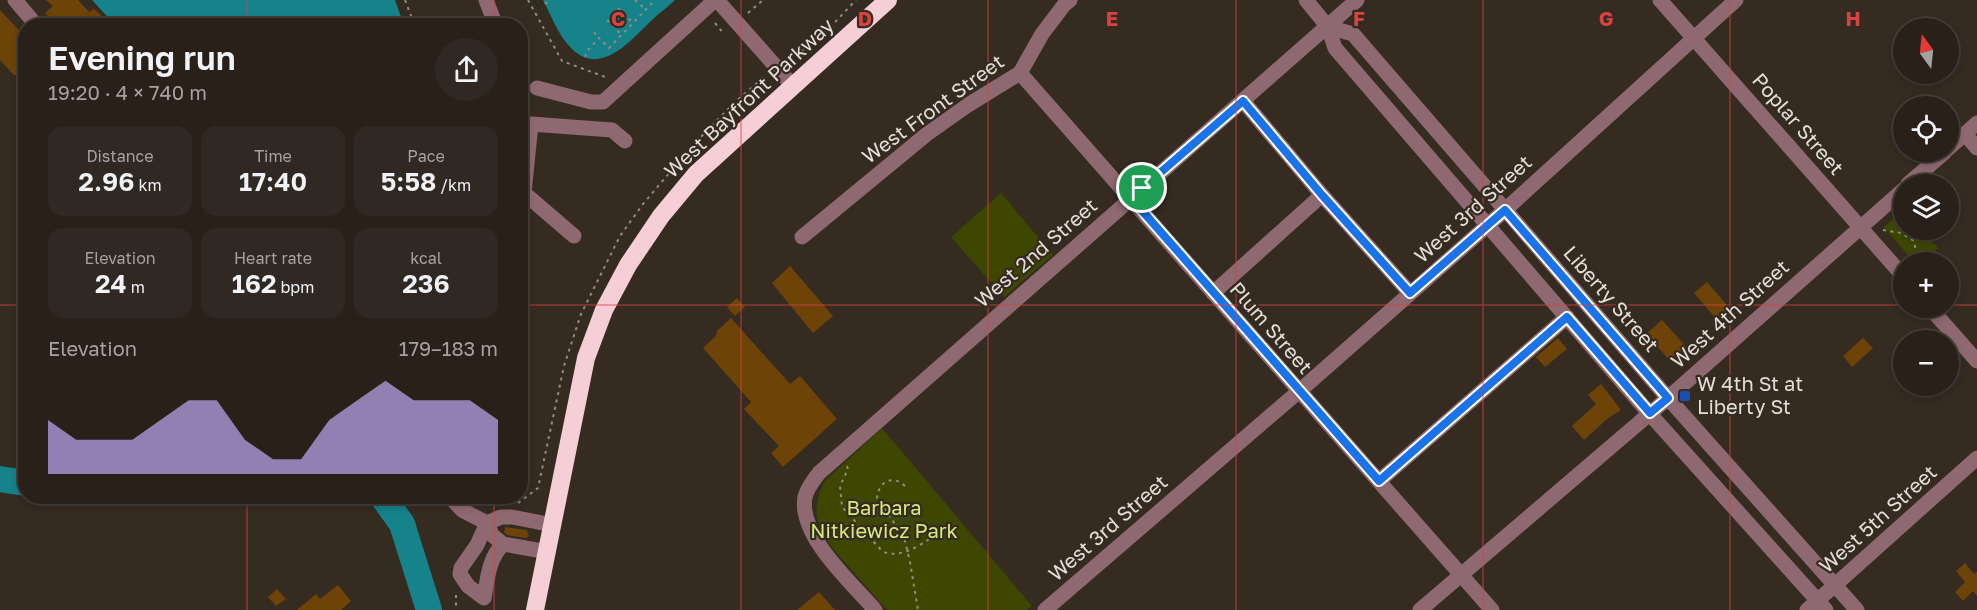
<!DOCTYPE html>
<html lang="en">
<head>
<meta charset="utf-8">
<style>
	body { margin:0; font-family:"Golos Text",sans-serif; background:#302822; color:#f1f3f6; height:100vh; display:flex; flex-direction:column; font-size:22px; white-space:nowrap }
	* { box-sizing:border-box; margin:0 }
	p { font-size:20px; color:#a5a3a2 }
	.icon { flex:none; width:33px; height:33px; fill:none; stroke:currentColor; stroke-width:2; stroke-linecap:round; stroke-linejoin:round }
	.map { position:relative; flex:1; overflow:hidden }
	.side { position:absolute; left:18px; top:18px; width:510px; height:486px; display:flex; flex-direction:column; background:#282019; border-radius:24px; box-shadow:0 3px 9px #0003,0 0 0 2px #443e38 }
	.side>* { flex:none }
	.needle { width:39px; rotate:345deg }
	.fabs { position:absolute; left:1893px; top:18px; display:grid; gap:12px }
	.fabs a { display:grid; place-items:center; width:66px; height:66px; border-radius:50%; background:#282019; box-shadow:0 3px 9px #0003,0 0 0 2px #443e38; font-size:30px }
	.pin { position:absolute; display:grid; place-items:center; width:51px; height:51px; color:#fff; margin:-26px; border:3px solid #fff; border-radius:50%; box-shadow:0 2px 6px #0007 }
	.round { display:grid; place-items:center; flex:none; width:63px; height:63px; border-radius:32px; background:#302822 }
	.head { display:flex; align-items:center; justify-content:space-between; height:102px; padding:0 30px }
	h1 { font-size:33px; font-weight:600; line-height:45px }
	.stats { display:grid; grid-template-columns:repeat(3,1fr); gap:9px; height:102px; padding:6px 30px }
	.stats div { display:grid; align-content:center; border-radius:15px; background:#302822; text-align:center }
	.stats b { font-size:26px; font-weight:600 }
	.stats small { font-size:16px; font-weight:400 }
	.stats p { font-size:16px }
	.chart { height:168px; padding:12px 30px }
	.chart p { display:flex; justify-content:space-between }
	.chart svg { width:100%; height:108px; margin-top:6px; fill:#c1a8f3; opacity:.7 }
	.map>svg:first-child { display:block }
	.green { fill:#3d4700 }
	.water { fill:#16828a }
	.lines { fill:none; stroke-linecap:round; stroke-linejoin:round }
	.river { stroke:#16828a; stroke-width:26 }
	.building { fill:#6e4307 }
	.path { stroke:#938b83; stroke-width:2; stroke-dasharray:3 4.5; stroke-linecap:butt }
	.minor { stroke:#8f6971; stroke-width:15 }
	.highway { stroke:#f5ced6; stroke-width:18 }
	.route-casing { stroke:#fff; stroke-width:12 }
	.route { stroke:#1a73e8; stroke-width:8 }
	.grid { fill:none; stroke:#d84342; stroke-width:1.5; stroke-opacity:0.55 }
	.transit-dot { fill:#1a4fb4; stroke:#352b21; stroke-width:2 }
	.labels { text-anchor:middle; stroke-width:4.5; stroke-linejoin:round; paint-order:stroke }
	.street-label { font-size:20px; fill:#e4ded8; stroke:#352b21 }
	.poi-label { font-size:20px; fill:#e4ded8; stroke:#352b21; text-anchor:start }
	.park-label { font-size:20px; fill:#d5ec7a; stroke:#352b21 }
	.grid-label { font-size:20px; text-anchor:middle; font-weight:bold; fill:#d84342; stroke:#352b21; stroke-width:4.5; stroke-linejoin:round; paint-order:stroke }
</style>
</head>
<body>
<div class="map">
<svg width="1977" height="610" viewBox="0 0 1977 610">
	<rect width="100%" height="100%" fill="#352b21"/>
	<g class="green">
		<polygon points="1001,193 1053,255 1004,297 951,237"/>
		<polygon points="1903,210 1904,230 1922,230 1938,248 1921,262 1914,262 1884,227"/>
		<path d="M882 428 1032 606 1027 610H887C875 596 862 582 850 568 825 540 805 521 824 482Z"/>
	</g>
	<g class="water">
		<polygon points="92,0 395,0 404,25 115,25"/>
		<path d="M543 0H675C668 7 659 13 651 21 631 40 600 78 571 48 558 35 551 15 543 0Z"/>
	</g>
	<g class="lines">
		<g class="river">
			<polyline points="0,479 26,483"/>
			<polyline points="382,496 402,524 429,610"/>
		</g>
	</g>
	<g class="building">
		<polygon points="46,0 78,0 89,12 94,9 106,20 98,26 56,26 45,13 53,6"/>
		<polygon points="0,10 26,38 26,70 18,75 14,75 0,60"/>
		<polygon points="790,266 833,316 813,333 772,283"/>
		<polygon points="1707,282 1732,311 1719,322 1694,293"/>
		<polygon points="737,298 745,307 735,316 727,307"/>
		<polygon points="731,318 790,384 800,376 837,419 783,467 771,453 779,446 744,409 751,402 703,348 716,336 717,331"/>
		<polygon points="1662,320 1689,350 1673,364 1646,334"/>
		<polygon points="1558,338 1567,349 1545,367 1536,357"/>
		<polygon points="1863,338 1873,348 1852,367 1843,356"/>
		<polygon points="1601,384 1621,410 1607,419 1584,440 1572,426 1596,404 1588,395"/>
		<polygon points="505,527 527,530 529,536 526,538 507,535 504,532"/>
		<polygon points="1965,563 1974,574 1977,572 1977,596 1973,591 1963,601 1955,592 1965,582 1956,571"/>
		<polygon points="338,585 351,601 341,610 297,610 316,594 320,599"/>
		<polygon points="277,589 286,599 276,606 268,597"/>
		<polygon points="819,592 835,610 797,610"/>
	</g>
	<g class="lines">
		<g class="path">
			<polyline points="405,0 415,26"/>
			<polyline points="528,0 562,61 608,78"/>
			<polyline points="635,0 646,10"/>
			<polyline points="545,4 549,0"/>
			<polyline points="618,8 633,23"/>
			<polyline points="748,13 763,0"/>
			<polyline points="607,20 622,35"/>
			<polyline points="715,23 724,34"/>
			<polyline points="594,32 599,38"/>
			<polyline points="585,57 588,50 599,38 609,48 655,0"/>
			<polyline points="789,60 818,40 856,0"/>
			<polyline points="1883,230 1901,233 1914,241 1916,253 1910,260"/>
			<path d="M847 466 848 469 840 486 842 507 882 551C896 559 916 548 928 540L932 531"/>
			<path d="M905 486C893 474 878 482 877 498L904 537 910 562 918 610"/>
			<polyline points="518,503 538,488 564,366 581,314 620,236 643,204 694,144 735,102 764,77"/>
			<polyline points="456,595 456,610"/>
		</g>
		<g class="minor">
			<polyline points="15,0 37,26"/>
			<polyline points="486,0 496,26"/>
			<polyline points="717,0 793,86"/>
			<polyline points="1306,0 1328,27 1335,48 1649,413 1826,610"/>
			<polyline points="1660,0 1904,277"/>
			<polyline points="1328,27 1353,34 1668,398 1857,610"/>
			<polyline points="1020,73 1492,610"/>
			<polyline points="537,88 591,102 603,102 715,0"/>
			<polyline points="1965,134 1977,148"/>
			<polyline points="1948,149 1977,123"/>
			<polyline points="1908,184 1945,152"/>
			<polyline points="1322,195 1410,293"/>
			<polyline points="574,236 524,193 531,124 612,130 625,141"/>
			<polyline points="802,237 927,134 968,105 1020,73 1042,34 1064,5 1070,0"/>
			<polyline points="1213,293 1322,195 1243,101"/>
			<polyline points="1930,308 1977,361"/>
			<polyline points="1379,481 1567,317"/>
			<polyline points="449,496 462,510 487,523 492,535 503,544 548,552"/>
			<path d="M487 523 477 545 461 568 460 574 468 586 484 598C488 577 488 560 503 544"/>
			<polyline points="487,523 501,517 512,517 553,525"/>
			<path d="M875 610C852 583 798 536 805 497 807 488 814 480 819 473L1357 0"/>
			<polyline points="1045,610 1312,380 1505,210 1736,0"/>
			<polyline points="1420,610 1668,398 1904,189"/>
			<polyline points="1807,610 1977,458"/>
		</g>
		<polyline class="highway" points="535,610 586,358 604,310 628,265 661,216 696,174 888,0"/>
	</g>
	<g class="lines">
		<g class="route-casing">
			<polygon id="route" points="1243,101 1322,195 1410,293 1505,210 1668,398 1650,413 1567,317 1379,481 1131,198"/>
		</g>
		<use href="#route" class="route"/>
	</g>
	<path class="grid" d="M247 0V26M494 0V26M741 0V610M988 0V610M1236 0V610M1483 0V610M1730 0V610M0 305H26M520 305H1904M1948 305H1977M247 496V610M494 496V610"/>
	<rect class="transit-dot" x="1679" y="390" width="12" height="12" rx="3"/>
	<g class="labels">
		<g class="street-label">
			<text transform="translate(749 98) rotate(-43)" y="7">West Bayfront Parkway</text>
			<text transform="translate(933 109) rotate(-36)" y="7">West Front Street</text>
			<text transform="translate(1798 124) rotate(49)" y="7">Poplar Street</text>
			<text transform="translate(1473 209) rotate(-42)" y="7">West 3rd Street</text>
			<text transform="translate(1036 253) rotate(-41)" y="7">West 2nd Street</text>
			<text transform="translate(1611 299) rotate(49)" y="7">Liberty Street</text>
			<text transform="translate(1730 314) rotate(-42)" y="7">West 4th Street</text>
			<text transform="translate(1271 328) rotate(49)" y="7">Plum Street</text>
			<text transform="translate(1878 519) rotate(-42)" y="7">West 5th Street</text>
			<text transform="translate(1108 528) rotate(-41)" y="7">West 3rd Street</text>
		</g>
		<g class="poi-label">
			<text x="1697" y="391">W 4th St at<tspan x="1697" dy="23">Liberty St</tspan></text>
		</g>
		<g class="park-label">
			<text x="884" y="515">Barbara<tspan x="884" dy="23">Nitkiewicz Park</tspan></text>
		</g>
	</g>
	<g class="grid-label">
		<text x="618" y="26">C</text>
		<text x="865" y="26">D</text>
		<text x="1112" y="26">E</text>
		<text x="1359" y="26">F</text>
		<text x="1606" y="26">G</text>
		<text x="1853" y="26">H</text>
	</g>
</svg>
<div class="fabs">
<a><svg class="needle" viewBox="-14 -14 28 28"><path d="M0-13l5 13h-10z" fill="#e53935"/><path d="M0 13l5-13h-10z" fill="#a5a3a2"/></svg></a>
<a><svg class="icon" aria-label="locate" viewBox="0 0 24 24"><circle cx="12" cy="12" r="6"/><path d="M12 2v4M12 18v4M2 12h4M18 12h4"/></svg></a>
<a><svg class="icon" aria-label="layers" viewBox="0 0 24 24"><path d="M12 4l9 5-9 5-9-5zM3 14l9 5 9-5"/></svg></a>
<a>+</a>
<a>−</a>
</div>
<div class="pin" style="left:1142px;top:188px;background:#1e9e55"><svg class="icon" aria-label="arrive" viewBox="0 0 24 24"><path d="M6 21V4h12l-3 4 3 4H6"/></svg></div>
<section class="side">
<div class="head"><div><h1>Evening run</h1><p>19:20 · 4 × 740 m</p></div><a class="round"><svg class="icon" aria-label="share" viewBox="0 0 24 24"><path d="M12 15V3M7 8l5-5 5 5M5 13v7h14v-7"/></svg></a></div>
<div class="stats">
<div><p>Distance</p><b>2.96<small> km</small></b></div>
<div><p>Time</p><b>17:40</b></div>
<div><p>Pace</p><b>5:58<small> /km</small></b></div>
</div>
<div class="stats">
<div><p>Elevation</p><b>24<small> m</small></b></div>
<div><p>Heart rate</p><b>162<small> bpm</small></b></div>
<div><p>kcal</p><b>236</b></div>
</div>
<div class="chart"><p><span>Elevation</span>179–183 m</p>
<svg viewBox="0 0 160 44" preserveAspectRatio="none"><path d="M0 44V22L10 30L20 30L30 30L40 22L50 14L60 14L70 30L80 38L90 38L100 22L110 14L120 6L130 14L140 14L150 14L160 22V44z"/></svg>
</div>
</section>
</div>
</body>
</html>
